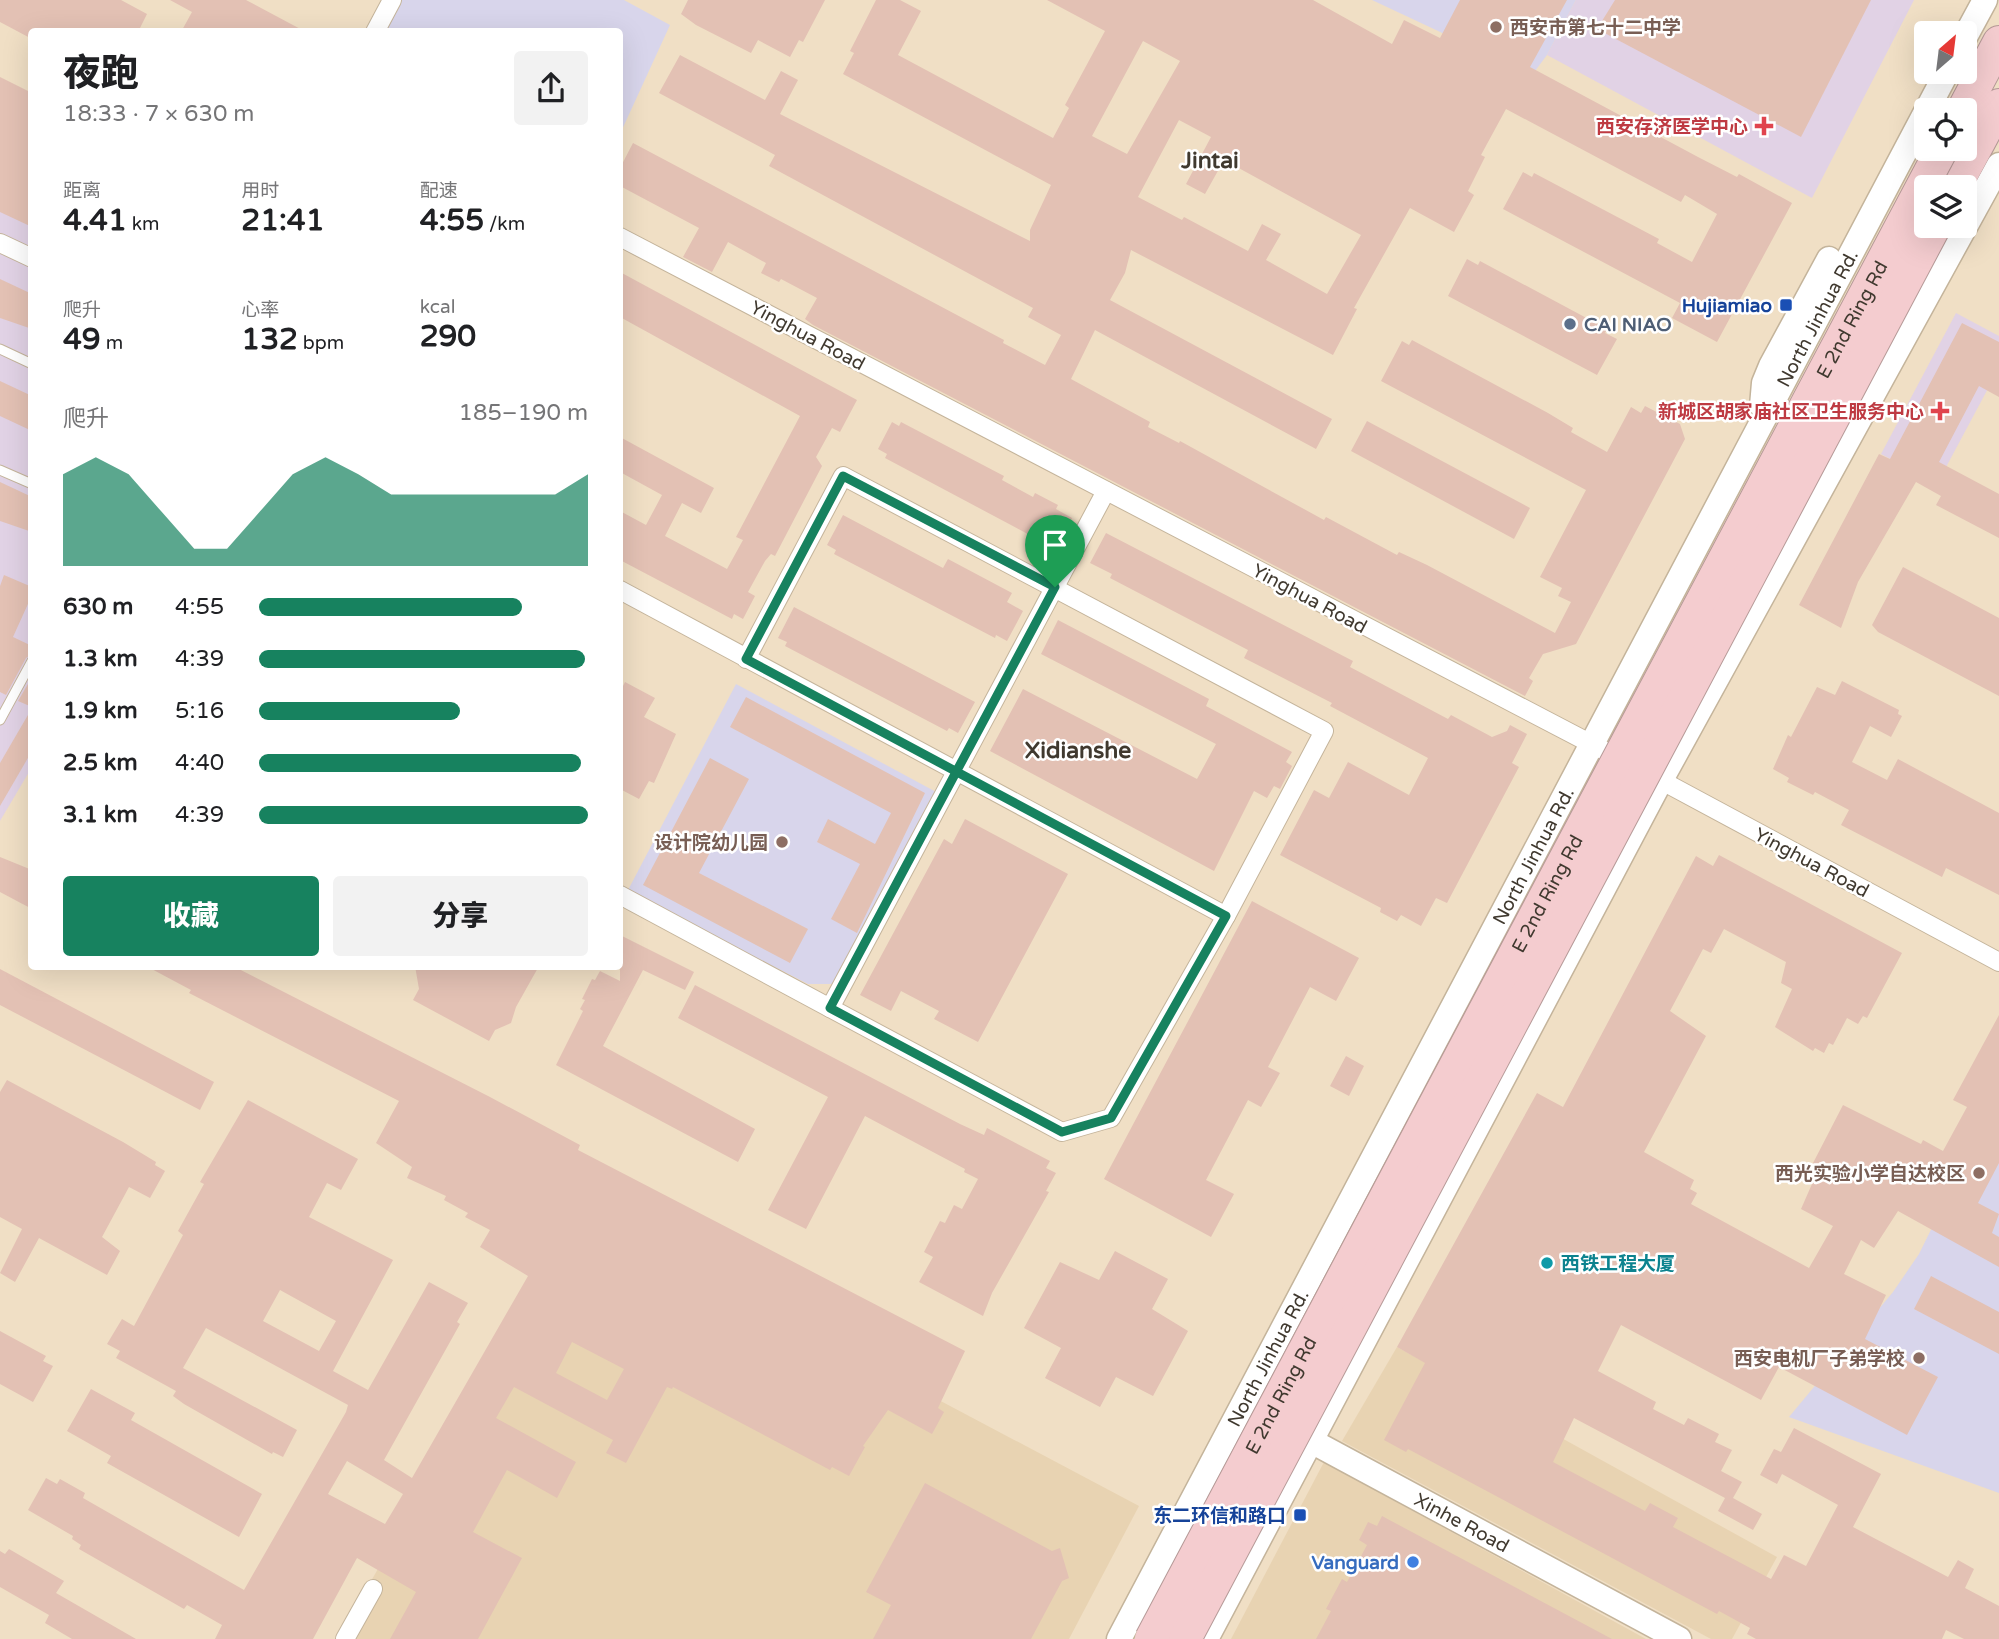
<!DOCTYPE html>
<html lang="zh">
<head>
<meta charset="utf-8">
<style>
	body { margin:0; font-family:"Varela Round","Noto Sans SC",sans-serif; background:#f2f2f2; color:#202124; height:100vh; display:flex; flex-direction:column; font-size:26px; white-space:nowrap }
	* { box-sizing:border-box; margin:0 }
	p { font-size:23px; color:#757577 }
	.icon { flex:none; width:38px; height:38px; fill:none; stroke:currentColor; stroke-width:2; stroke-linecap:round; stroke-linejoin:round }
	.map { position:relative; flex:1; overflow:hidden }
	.side { position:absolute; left:28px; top:28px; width:595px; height:942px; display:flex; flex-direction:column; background:#fff; border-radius:7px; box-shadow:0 7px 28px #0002 }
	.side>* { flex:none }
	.needle { width:46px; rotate:28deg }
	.fabs { position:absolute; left:1914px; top:21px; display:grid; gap:14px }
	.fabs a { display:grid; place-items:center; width:63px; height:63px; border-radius:7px; background:#fff; box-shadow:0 7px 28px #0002; font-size:35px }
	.pin { position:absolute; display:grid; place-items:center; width:60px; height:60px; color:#fff; margin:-72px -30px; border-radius:50% 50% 50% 0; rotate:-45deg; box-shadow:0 0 7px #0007 }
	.pin .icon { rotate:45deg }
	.round { display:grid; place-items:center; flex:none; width:74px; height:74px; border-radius:7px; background:#f2f2f2 }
	.headline { display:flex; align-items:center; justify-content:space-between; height:119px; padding:0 35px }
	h1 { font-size:38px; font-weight:800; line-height:52px }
	.figures { display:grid; grid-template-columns:repeat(3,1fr); gap:10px; height:119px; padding:7px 35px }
	.figures div { display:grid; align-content:center }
	.figures b { font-size:30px; font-weight:800 }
	.figures small { font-size:19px; font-weight:400 }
	.figures p { font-size:19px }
	.chart { height:196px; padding:14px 35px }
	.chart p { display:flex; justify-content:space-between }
	.chart svg { width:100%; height:126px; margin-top:7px; fill:#17825f; opacity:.7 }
	.primary-button { display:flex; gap:14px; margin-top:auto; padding:14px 35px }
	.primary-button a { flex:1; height:80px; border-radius:7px; background:#17825f; color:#fff; font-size:28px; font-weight:800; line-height:80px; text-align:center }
	.primary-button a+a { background:#f2f2f2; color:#202124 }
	ul { padding:0 35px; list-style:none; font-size:23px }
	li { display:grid; grid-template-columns:112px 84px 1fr; align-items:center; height:52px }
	li i { height:18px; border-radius:9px; background:#17825f }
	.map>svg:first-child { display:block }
	.built { fill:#e8d3b2 }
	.education { fill:#d8d5eb }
	.medical { fill:#e1d2e5 }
	.building { fill:#e3c1b4; fill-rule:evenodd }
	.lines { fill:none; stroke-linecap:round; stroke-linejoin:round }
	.lane-casing { stroke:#c4b49b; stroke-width:11 }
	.street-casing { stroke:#c4b49b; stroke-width:20 }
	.secondary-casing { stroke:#c4b49b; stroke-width:27 }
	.highway-casing { stroke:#b59997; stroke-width:34 }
	.lane { stroke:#fff; stroke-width:9 }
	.street { stroke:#fff; stroke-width:18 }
	.secondary { stroke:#fff; stroke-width:24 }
	.highway { stroke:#f4cccf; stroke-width:32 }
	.highway-bridge-casing { stroke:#b59997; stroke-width:34; stroke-linecap:butt }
	.highway-bridge { stroke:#f4cccf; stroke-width:32 }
	.route-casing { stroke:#fff; stroke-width:14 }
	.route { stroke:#17825f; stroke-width:9 }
	.education-dot { fill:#8d6e63; stroke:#fff; stroke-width:2.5 }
	.health-dot { fill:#e0444e; stroke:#fff; stroke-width:2.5 }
	.transit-dot { fill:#1a4fb4; stroke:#fff; stroke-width:2.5 }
	.service-dot { fill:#5c6f8a; stroke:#fff; stroke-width:2.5 }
	.culture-dot { fill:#0f9aa8; stroke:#fff; stroke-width:2.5 }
	.shop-dot { fill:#3f7fe0; stroke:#fff; stroke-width:2.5 }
	.labels { text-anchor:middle; stroke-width:5; stroke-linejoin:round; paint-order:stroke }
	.education-label { font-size:19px; font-weight:bold; fill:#785e54; stroke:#fff; text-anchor:end }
	.health-label { font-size:19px; font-weight:bold; fill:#be3a42; stroke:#fff; text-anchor:end }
	.transit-label { font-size:19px; font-weight:bold; fill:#164399; stroke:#fff; text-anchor:end }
	.street-label { font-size:19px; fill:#40392f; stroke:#fff }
	.service-label { font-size:19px; font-weight:bold; fill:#4e5e75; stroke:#fff; text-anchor:start }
	.culture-label { font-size:19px; font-weight:bold; fill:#0d838f; stroke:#fff; text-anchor:start }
	.shop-label { font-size:19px; font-weight:bold; fill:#366cbe; stroke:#fff; text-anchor:end }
	.quarter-label { font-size:23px; font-weight:bold; fill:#40392f; stroke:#fff }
</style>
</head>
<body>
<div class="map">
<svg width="1999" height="1639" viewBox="0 0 1999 1639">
	<rect width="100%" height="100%" fill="#f0dfc5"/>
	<g class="built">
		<polygon points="582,1211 1139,1506 1069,1639 338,1639"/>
		<polygon points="1397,1347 1777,1557 1732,1639 1711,1639 1342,1441"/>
		<polygon points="1324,1462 1646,1639 1231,1639"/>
	</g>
	<g class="education">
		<polygon points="398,0 624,0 670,25 620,134 620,32 381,32"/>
		<polygon points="1372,0 1576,0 1547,55 1532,75"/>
		<polygon points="736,684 938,793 837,984 808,984 627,892"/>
		<polygon points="1999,1092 1999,1493 1789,1417 1893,1292 1919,1254"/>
	</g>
	<g class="medical">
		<polygon points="1576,0 1914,0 1812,198 1547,55"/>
		<polygon points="0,143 32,161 32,767 0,821"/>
		<polygon points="1956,313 1999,336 1999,368 1937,484 1881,454"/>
	</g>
	<g class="building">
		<polygon points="0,0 121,0 147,14 138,32 32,32 32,39 0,22"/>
		<polygon points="170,0 246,0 306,32 181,32 192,12"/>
		<polygon points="688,0 825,0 803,42 799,40 790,57 758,40 751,53 696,25 681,14"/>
		<path d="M876 0H900L921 11 898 55 1053 138 1069 108 1065 105 1105 31 1047 0H1313L1392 44 1404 20 1440 38 1460 0H1567L1530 67 1698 157 1737 177 1739 174 1792 203 1717 342 1672 318 1680 303 1503 209 1523 172 1532 177 1534 173 1659 239 1657 243 1692 262 1717 214 1685 195 1681 202 1506 109 1481 155 1485 157 1468 191 1474 195 1454 232 1410 208 1354 308 1357 309 1333 355 1131 250 1125 273 1110 300 1332 419 1316 449 1095 330 1071 379 1150 422 1148 427 1179 443 1180 441 1324 520 1326 517 1397 555 1399 552 1427 565 1555 633 1571 602 1558 596 1562 588 1540 577 1586 490 1381 381 1402 341 1409 345 1412 340 1548 413 1573 428 1571 432 1607 452 1631 407 1641 413 1645 406 1680 424 1685 439 1576 644 1543 654 1529 678 1533 681 1525 696 813 325 805 319 817 298 781 279 779 282 761 273 766 263 728 242 712 272 683 257 699 228 620 186V168L633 143 1004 340 1003 343 1045 365 1061 335 1028 317 1033 308 769 166 775 155 659 93 680 55 765 100 781 71 798 80 780 114 1030 241V230L1051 185 843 74 854 53 850 51ZM1143 41 1180 61 1127 154 1092 136ZM1179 120 1211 137 1186 184 1205 194 1224 160 1361 235 1327 294 1266 260 1281 234 1262 224 1248 251 1184 217 1182 220 1138 197Z"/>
		<polygon points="1615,0 1871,0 1801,137 1597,29"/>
		<polygon points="0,77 32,93 32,227 0,212"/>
		<polygon points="1467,259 1478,265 1480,261 1607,329 1605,333 1617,339 1597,375 1448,296"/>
		<polygon points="620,272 857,400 840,432 832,428 816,457 822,466 775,556 771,554 765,561 748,592 755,596 743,619 734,614 732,619 620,560 620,511 646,525 662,495 620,472 620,437 714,488 701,513 682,503 665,536 727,569 743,540 736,537 800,416 620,317"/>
		<polygon points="0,279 32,294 32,329 0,318"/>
		<polygon points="1962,323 1999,342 1999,397 1979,386 1939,462 1999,494 1999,538 1936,505 1941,496 1916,482 1858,582 1841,628 1799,605 1879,454 1890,459"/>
		<polygon points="0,381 32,396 32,431 0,416"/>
		<polygon points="1367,421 1530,508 1514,539 1351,451"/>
		<polygon points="892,422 899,426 901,422 1004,476 1002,480 1033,497 1035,493 1058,505 1056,509 1072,518 1056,549 885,458 887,454 878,449"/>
		<polygon points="0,482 32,497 32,532 0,521"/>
		<polygon points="843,515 943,568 948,559 1012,593 1007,602 1023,611 1007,641 996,635 995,638 834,554 836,550 827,545"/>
		<polygon points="1106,533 1353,661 1350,667 1448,719 1451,715 1492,737 1507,731 1510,725 1527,734 1512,763 1519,767 1447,903 1436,898 1421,926 1401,915 1397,921 1380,912 1381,908 1280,855 1314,790 1329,798 1348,762 1409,795 1428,758 1330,706 1332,703 1244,658 1248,650 1110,578 1112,574 1090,563"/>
		<polygon points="1903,567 1999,618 1999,696 1878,632 1872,625"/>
		<polygon points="4,575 32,587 32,595 13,637 32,646 32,654 26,658 6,695 0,692 0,586"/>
		<polygon points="794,607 975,702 958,733 949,728 947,731 785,646 787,642 778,638"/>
		<polygon points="1058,620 1209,699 1206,706 1292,752 1286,762 1292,766 1280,789 1274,786 1267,798 1254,791 1214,871 990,751 1023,689 1197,779 1216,744 1041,654"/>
		<polygon points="32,677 32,707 18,701"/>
		<polygon points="1842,681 1899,710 1898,714 1902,716 1891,737 1870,726 1852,762 1887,780 1898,759 1999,813 1999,895 1946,868 1942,877 1841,825 1849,810 1815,792 1813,795 1787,782 1789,778 1773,769 1788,735 1791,737 1817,687 1835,695"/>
		<polygon points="625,682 655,698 644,717 676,734 654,783 649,781 639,799 620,789 620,692"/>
		<polygon points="746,697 925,793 857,933 831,919 860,864 817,842 828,819 875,844 891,813 730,727"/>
		<polygon points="32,708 32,751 0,806 0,763"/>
		<polygon points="710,758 749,779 699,873 808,929 790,963 643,885"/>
		<polygon points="965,819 1068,874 978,1042 934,1019 939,1011 901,991 891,1011 860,995 944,839 952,844"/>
		<polygon points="1719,855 1902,953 1867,1018 1863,1016 1858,1024 1847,1018 1833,1045 1829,1043 1824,1053 1815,1048 1813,1051 1775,1027 1792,989 1781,983 1786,962 1724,929 1711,953 1703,949 1670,1011 1706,1036 1644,1152 1694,1180 1690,1189 1697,1193 1691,1204 1809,1268 1833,1226 1801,1209 1819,1168 1812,1165 1843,1105 1921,1144 1923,1140 1943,1151 1967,1107 1953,1100 1999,1015 1999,1163 1978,1203 1999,1214 1992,1233 1999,1237 1999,1267 1898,1211 1874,1248 1861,1240 1844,1274 1886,1295 1865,1339 1938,1377 1907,1435 1779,1367 1761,1400 1621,1325 1598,1371 1656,1402 1653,1409 1684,1425 1688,1418 1719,1434 1715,1442 1732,1450 1721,1471 1742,1482 1733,1498 1762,1514 1753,1530 1718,1511 1725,1498 1574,1418 1553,1462 1645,1511 1650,1503 1678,1518 1673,1527 1771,1579 1784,1555 1806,1566 1838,1505 1782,1474 1777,1484 1760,1475 1774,1449 1781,1452 1794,1428 1881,1474 1853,1527 1948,1577 1958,1560 1974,1569 1965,1588 1999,1606 1999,1639 1964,1639 1946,1630 1942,1639 1756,1639 1747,1634 1750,1628 1719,1611 1717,1614 1408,1449 1406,1452 1384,1440 1425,1363 1397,1347 1537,1093 1563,1107 1696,856 1713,866"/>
		<polygon points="0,857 32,870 32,909 0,892"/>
		<polygon points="1252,901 1359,958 1336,1001 1310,987 1268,1067 1280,1073 1261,1107 1248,1100 1206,1180 1234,1194 1211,1237 1104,1179"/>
		<polygon points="620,935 694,972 685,990 643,970 603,1046 755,1129 738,1162 556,1065 583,1011 580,1009 585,1000 582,999 592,979 595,980 600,971 620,981"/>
		<path d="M146 966H233L490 1097 580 1145 578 1150 965 1351 938 1408 944 1412 932 1434 888 1410 863 1446 865 1447 849 1476 832 1467 830 1470 673 1387 672 1389 667 1387 626 1463 606 1453 613 1440 514 1387 496 1418 576 1462 557 1498 507 1470 473 1532 522 1558 478 1639H390L416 1592 357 1558 313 1639H215L222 1625 187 1605 184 1609 79 1549 81 1545 72 1539 73 1536 28 1510 46 1478 57 1484 60 1479 85 1493 83 1498 244 1590 346 1412 348 1405 206 1328 183 1368 297 1430 283 1457 273 1452 272 1454 184 1404 173 1396 176 1391 116 1358 120 1351 107 1344 122 1319 134 1326 183 1235 178 1231 204 1184 200 1182 248 1100 358 1159 341 1190 327 1183 309 1217 393 1260 333 1371 368 1390 429 1282 468 1303 457 1322 460 1324 384 1460 412 1478 528 1276 480 1247 490 1230 465 1217 468 1213 444 1200 446 1196 407 1178 412 1167 376 1143 399 1101 189 993 191 990ZM280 1290 336 1321 319 1351 263 1321ZM572 1342 624 1369 607 1400 556 1373ZM347 1461 403 1494 385 1524 328 1494Z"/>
		<polygon points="415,966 539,966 516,1007 511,1023 495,1030 489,1041 413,1000 419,989"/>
		<polygon points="0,969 214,1082 200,1110 0,1005"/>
		<polygon points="695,985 960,1124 984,1135 987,1128 1050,1161 1046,1168 1056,1173 1046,1191 1049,1192 992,1293 983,1316 919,1282 933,1257 924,1252 940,1221 945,1223 954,1205 962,1209 978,1179 964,1172 965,1169 865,1116 806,1229 768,1210 828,1097 678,1018"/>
		<polygon points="1346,1056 1364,1066 1349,1096 1330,1086"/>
		<polygon points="7,1080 123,1142 156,1162 155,1165 165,1171 150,1198 129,1187 102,1237 120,1251 107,1275 39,1238 15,1282 0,1273 22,1229 0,1217 0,1092"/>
		<polygon points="1115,1251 1168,1279 1152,1309 1188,1331 1153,1396 1116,1377 1100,1407 1045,1378 1061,1348 1024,1328 1060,1262 1099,1280"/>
		<polygon points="1931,1276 1999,1312 1999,1354 1914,1309"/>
		<polygon points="0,1331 46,1356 43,1361 53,1366 33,1402 0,1384"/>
		<polygon points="91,1389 135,1413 131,1420 262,1494 239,1537 107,1463 111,1456 67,1431"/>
		<polygon points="925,1483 1052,1551 1060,1548 1069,1578 1062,1581 1031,1639 873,1639 891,1605 866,1592"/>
		<polygon points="1382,1516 1612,1639 1316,1639 1331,1611 1326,1609 1342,1579 1347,1582 1367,1545 1359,1540 1368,1522 1377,1526"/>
		<polygon points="9,1549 64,1581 56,1593 136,1639 72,1639 45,1623 49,1615 0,1587 0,1551 5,1554"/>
	</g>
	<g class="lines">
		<g class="lane-casing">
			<g id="lane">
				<polyline points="0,349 32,364"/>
				<polyline points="0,470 32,484"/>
				<polyline points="0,720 32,661"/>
			</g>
		</g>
		<g class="street-casing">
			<g id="street">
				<polyline points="375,32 392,0"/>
				<polyline points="620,237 1626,762"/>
				<polyline points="0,243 32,258"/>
				<path d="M620 590C821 699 1023 808 1226 916L1324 731 843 476 746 659"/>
				<polyline points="1651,775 1999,962"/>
				<polyline points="620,895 830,1008 1106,491"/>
				<polyline points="830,1008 1062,1132 1111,1118 1226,916"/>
				<polyline points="345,1639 373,1589"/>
			</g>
		</g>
		<g class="secondary-casing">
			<g id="secondary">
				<polyline points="1965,37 1985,0"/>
				<polyline points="1762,406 1764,383 1771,366 1829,259"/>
				<path id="s1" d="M1300 1435 1679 1639"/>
				<path id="s2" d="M1119 1639 1947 72"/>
				<polyline points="1206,1639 1661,780 1999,165"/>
			</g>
		</g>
		<g class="highway-casing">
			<g id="highway">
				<polyline points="1963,110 1999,42"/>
				<polyline points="1955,187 1999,105"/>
			</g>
		</g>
		<use href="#lane" class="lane"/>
		<use href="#street" class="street"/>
		<use href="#secondary" class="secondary"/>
		<use href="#highway" class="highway"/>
		<g class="highway-bridge-casing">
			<g id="highway-bridge">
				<path id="s3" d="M1151 1639 1942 149"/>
				<polyline points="1185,1639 1935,226"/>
			</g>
		</g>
		<use href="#highway-bridge" class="highway-bridge"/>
	</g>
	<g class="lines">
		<g class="route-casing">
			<path id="route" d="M1055 587 843 476 746 659 1226 916 1111 1118 1062 1132 830 1008C905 868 980 728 1055 587"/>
		</g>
		<use href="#route" class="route"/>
	</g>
	<g class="education-dot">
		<circle cx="1496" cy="27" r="7"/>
		<circle cx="782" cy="842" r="7"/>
		<circle cx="1979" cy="1173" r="7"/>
		<circle cx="1919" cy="1358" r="7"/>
	</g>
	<g class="health-dot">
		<path d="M1760.5 115.5h7v7h7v7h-7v7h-7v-7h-7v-7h7z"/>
		<path d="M1936.5 400.5h7v7h7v7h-7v7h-7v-7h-7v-7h7z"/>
	</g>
	<g class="transit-dot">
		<rect x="1779" y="298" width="14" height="14" rx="3.5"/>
		<rect x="1293" y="1508" width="14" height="14" rx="3.5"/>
	</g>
	<circle class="service-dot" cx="1570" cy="324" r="7"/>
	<circle class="culture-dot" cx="1547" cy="1263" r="7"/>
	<circle class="shop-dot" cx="1413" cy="1562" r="7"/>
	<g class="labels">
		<g class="education-label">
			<text x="1510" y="34" text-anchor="start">西安市第七十二中学</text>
			<text x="768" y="849">设计院幼儿园</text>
			<text x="1965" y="1180">西光实验小学自达校区</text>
			<text x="1905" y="1365">西安电机厂子弟学校</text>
		</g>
		<g class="health-label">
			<text x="1748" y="133">西安存济医学中心</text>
			<text x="1924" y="418">新城区胡家庙社区卫生服务中心</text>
		</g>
		<g class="transit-label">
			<text x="1772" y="312">Hujiamiao</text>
			<text x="1286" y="1522">东二环信和路口</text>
		</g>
		<g class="street-label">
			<text dy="7" stroke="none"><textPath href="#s2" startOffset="1494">North Jinhua Rd.</textPath></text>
			<text dy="7" stroke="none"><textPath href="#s3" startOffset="1494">E 2nd Ring Rd</textPath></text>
			<text transform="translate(808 335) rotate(28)" y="7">Yinghua Road</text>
			<text transform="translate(1310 598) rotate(28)" y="7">Yinghua Road</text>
			<text dy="7" stroke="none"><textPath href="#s2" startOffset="886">North Jinhua Rd.</textPath></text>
			<text transform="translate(1812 862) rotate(28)" y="7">Yinghua Road</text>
			<text dy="7" stroke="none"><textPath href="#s3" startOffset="844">E 2nd Ring Rd</textPath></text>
			<text dy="7" stroke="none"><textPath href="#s2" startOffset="318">North Jinhua Rd.</textPath></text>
			<text dy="7" stroke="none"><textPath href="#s3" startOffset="276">E 2nd Ring Rd</textPath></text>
			<text dy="7" stroke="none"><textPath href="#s1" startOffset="184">Xinhe Road</textPath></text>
		</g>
		<g class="service-label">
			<text x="1584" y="331">CAI NIAO</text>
		</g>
		<g class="culture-label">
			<text x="1561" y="1270">西铁工程大厦</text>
		</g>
		<g class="shop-label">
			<text x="1399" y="1569">Vanguard</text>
		</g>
		<g class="quarter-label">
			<text x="1210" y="168">Jintai</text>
			<text x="1078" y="758">Xidianshe</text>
		</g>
	</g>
</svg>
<div class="fabs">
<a><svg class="needle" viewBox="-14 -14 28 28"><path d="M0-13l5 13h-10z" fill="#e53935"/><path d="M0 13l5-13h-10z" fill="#757577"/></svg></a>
<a><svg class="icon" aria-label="locate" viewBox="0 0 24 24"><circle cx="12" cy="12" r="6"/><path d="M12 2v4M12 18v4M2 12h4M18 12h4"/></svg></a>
<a><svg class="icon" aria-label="layers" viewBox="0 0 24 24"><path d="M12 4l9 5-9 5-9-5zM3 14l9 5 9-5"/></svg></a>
</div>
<div class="pin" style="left:1055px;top:587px;background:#1e9e55"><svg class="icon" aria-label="arrive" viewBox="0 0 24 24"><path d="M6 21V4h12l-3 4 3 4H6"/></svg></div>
<section class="side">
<div class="headline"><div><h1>夜跑</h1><p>18:33 · 7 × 630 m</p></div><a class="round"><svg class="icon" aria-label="share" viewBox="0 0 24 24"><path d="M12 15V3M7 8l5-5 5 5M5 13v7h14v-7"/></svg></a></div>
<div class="figures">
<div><p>距离</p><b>4.41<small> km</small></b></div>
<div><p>用时</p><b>21:41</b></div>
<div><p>配速</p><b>4:55<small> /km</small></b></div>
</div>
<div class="figures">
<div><p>爬升</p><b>49<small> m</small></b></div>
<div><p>心率</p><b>132<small> bpm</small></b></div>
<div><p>kcal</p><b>290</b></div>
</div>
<div class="chart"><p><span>爬升</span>185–190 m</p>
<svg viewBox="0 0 160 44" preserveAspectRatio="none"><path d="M0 44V12L10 6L20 12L30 25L40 38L50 38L60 25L70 12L80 6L90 12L100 19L110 19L120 19L130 19L140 19L150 19L160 12V44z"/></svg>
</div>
<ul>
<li><b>630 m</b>4:55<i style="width:80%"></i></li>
<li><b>1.3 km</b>4:39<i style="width:99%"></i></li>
<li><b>1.9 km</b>5:16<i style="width:61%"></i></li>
<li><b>2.5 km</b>4:40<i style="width:98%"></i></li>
<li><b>3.1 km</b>4:39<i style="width:100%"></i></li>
</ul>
<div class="primary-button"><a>收藏</a><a>分享</a></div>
</section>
</div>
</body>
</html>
